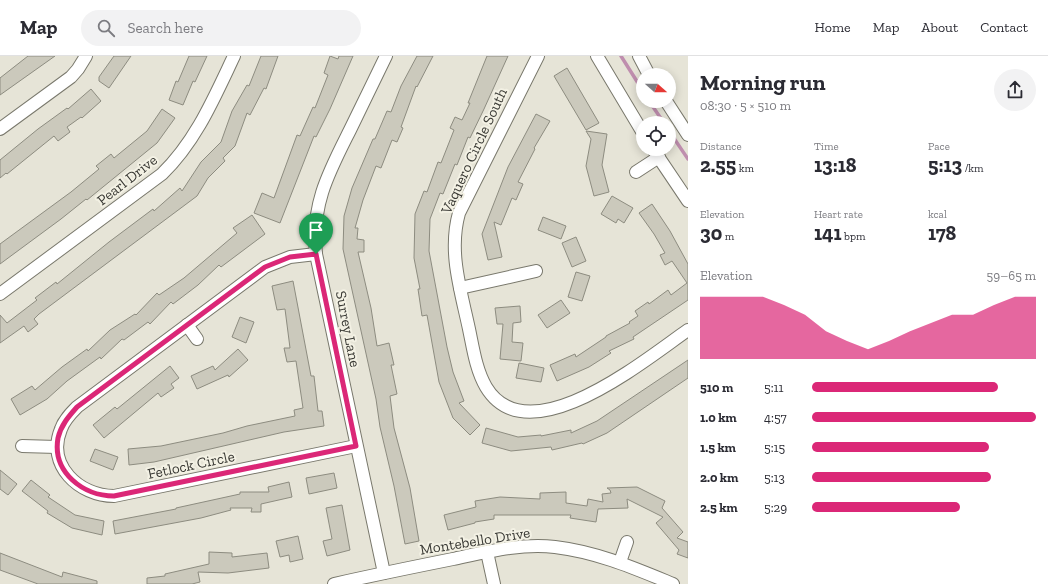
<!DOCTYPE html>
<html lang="en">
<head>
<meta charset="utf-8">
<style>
	body { margin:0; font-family:"Zilla Slab",serif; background:#f2f2f3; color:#2b2b33; height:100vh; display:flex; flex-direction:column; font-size:15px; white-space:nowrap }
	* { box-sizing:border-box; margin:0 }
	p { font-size:13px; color:#7c7c81 }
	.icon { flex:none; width:22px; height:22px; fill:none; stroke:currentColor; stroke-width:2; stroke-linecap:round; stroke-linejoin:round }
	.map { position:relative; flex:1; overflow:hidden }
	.sheet { display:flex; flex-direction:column; background:#fff; width:360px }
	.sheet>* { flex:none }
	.needle { width:26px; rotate:111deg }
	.controls { position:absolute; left:636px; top:12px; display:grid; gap:8px }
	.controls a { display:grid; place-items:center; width:40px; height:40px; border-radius:50%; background:#fff; box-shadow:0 2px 10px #0003; font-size:20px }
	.pin { position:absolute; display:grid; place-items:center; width:34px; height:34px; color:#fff; margin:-41px -17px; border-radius:50% 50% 50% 0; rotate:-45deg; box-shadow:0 0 4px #0007 }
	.pin .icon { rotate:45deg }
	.round { display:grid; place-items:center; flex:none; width:42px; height:42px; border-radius:21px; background:#f2f2f3 }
	.head { display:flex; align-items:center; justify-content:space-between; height:68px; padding:0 12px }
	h1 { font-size:22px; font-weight:700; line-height:30px }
	.figures { display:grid; grid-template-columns:repeat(3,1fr); gap:6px; height:68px; padding:4px 12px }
	.figures div { display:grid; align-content:center }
	.figures b { font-size:20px; font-weight:700 }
	.figures small { font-size:11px; font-weight:400 }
	.figures p { font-size:11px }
	.chart { height:112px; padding:8px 12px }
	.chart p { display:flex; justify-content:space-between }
	.chart svg { width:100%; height:72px; margin-top:4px; fill:#db2777; opacity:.7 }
	ul { padding:0 12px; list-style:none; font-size:13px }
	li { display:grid; grid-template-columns:64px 48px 1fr; align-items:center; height:30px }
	li i { height:10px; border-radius:5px; background:#db2777 }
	header { display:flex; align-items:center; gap:24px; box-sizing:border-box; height:56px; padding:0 20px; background:#fff; border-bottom:1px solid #e1e1e2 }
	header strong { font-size:19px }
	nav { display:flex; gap:22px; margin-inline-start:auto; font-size:14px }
	.search { width:280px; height:36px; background:#f2f2f3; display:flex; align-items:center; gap:10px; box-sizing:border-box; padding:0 14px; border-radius:22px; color:#7c7c81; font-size:15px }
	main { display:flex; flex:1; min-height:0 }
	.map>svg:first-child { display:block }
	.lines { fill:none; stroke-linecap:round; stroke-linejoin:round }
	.stream { stroke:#bf8eae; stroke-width:3.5 }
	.building { fill:#cbc9bc; stroke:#8d8c80 }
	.minor-casing { stroke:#79786c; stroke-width:14 }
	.minor { stroke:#fff; stroke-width:12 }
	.route-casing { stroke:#fff; stroke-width:8 }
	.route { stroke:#db2777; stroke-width:5 }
	.labels { text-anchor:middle; stroke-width:4; stroke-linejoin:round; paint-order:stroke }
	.street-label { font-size:15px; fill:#393934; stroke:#f3f1e4 }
</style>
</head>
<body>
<header>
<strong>Map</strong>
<div class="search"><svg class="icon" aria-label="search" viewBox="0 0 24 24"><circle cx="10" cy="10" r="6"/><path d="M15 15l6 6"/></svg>Search here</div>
<nav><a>Home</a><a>Map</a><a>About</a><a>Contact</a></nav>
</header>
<main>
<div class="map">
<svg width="688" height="528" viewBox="0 0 688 528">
	<rect width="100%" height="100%" fill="#e6e4d7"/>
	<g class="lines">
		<g class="stream">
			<polyline points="621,0 643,35"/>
			<polyline points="649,45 664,67"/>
			<polyline points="669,75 688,103"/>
		</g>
	</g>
	<g class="building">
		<polygon points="28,0 55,0 0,39 0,22"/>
		<polygon points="114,0 131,0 109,32 99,25 99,21"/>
		<polygon points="189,0 207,0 195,26 193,25 183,49 169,44 176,25 178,26"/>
		<polygon points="261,0 278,0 266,33 264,32 250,59 247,57 235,90 223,102 225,105 208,122 197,140 39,258 34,263 38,268 28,276 24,270 0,287 0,259 7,267 37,244 35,242 56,226 57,228 109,186 153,153 154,155 180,132 182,135 201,106 221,86 232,55 247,29 249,30"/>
		<polygon points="330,0 338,3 339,0 353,0 330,53 316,81 314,80 280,167 254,157 262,137 274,142 297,79 300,80 313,51 315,52 328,19 324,17"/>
		<polygon points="417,0 433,0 417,31 416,30 401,71 403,72 397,86 392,84 381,112 376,110 363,144 355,172 358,172 357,183 364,184 364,196 358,196 371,252 377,290 389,287 394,309 391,309 397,338 390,340 394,372 410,432 419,485 405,488 394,430 380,371 376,343 343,193 344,160 352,132 373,83 375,83 387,55 391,56 401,30"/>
		<polygon points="487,0 508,0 484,53 470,82 468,81 457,109 455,108 443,138 440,137 430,163 429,195 447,291 453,316 464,345 459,347 480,369 470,379 453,362 439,326 427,259 422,260 418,233 420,233 414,202 415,158 424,135 427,136 438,106 441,107 454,74 450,72 455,61 462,64 470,47 468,47"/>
		<polygon points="567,12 599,67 586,74 554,20"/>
		<polygon points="91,33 101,45 82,62 81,61 67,71 70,76 58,85 54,80 7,118 6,117 0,122 0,104 38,73 67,52 68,53"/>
		<polygon points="162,53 175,62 157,87 87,144 86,143 61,163 0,208 0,188 71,136 99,113 96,110 111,98 114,102 147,75"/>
		<polygon points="536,58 550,65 534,92 535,93 518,126 523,128 516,144 512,142 501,169 494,166 502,201 488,204 482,178 508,111"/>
		<polygon points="586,75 607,78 602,109 609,136 594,140 586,110 591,83"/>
		<polygon points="612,140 633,152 624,167 618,163 616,167 601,158"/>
		<polygon points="652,148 670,175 688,208 688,244 633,281 634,283 609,295 611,297 589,311 557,325 550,309 575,298 576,301 606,281 606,280 630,267 629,266 638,260 635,255 648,246 649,248 668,234 671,239 687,227 672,205 665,209 660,199 665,197 654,178 639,157"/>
		<polygon points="252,159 265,178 221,211 219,209 198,229 173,248 171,246 150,268 148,266 124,284 122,283 101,303 100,301 67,325 47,343 20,359 11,343 32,330 35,334 62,311 87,293 88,295 110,274 135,258 136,259 157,237 159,239 184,222 237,177 233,172"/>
		<polygon points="543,161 566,170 561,183 538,174"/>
		<polygon points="576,181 586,205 572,211 562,187"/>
		<polygon points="576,216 590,220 582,245 568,241"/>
		<polygon points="293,225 311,320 314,320 318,355 322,355 324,370 284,376 154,406 129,409 128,393 161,390 223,377 247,370 295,360 294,354 303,352 296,305 287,306 284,292 290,292 285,253 277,254 272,230"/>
		<polygon points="561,244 570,257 547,272 538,259"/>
		<polygon points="520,250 521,266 513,267 512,286 523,287 521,305 500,303 503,268 497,268 495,252"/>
		<polygon points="240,261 254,266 246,287 232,281"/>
		<polygon points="238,293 248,304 229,321 228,319 197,333 191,320 213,310 215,314"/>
		<polygon points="688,304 688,322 607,377 583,388 582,387 552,394 551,391 511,395 482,387 486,372 518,381 541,379 541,380 571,374 571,377 597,365"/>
		<polygon points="519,307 544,312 541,326 516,322"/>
		<polygon points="170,310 179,322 171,328 174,332 161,341 158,337 104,382 93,369 115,351 117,353"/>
		<polygon points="95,393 118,401 113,414 90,405"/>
		<polygon points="0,414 17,428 8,439 0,433"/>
		<polygon points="334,417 337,432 309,438 306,422"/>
		<polygon points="31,424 50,439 48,441 75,459 104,465 102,479 72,472 47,457 48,455 22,435"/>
		<polygon points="289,426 292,441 261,448 261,456 251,456 252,452 230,452 231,454 201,462 115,478 113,465 176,453 176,452 240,438 240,436 269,436 268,431"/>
		<polygon points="637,431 665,445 662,452 683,476 677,482 688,486 688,502 677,498 679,494 656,467 663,461 627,443 628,452 598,453 596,466 570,462 571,459 494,459 494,463 475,466 475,467 448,474 444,459 476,451 475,445 500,441 540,443 540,437 566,436 566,447 587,450 588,443 603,446 602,438 611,437 610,434 607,432"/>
		<polygon points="342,449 350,494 327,500 323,485 332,483 326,452"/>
		<polygon points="298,480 303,503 290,506 289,499 280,501 276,485"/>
		<polygon points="209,496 232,497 232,501 267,497 269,512 228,517 198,516 200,526 192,528 147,528 147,522 165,520 165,518 209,508"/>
		<polygon points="0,497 62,521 63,516 97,525 97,528 38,528 0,514"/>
	</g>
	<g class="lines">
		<g class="minor-casing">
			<g id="minor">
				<path d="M538 0 459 157C448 196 461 235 469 273 473 292 476 314 486 331 528 401 646 303 688 274"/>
				<polyline points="597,0 643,77"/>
				<polyline points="639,0 649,19"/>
				<polyline points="666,45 688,79"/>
				<polyline points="0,73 71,21 78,13 86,0"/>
				<polyline points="653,93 688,145"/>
				<polyline points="636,116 659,101"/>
				<path d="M316 198 290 201 265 211 77 351C71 357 64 364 61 373 46 409 79 440 114 440L356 390"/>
				<polyline points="460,232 536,215"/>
				<path d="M0 238 162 118C196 85 214 42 234 0"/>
				<polyline points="187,269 197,283"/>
				<polyline points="22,390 57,391"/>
				<polyline points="487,496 494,528"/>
				<polyline points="620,506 627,486"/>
				<path d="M384 517 316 198C311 148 329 116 350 74 362 49 374 25 386 0"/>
				<path d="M334 528C374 519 413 511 453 503 486 496 521 487 555 491 597 496 634 512 673 528"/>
			</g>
		</g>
		<use href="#minor" class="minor"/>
	</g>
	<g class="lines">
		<g class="route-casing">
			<path id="route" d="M316 198 356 390 114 440C83 440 52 416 58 382 61 369 69 360 77 351L265 211 290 201Z"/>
		</g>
		<use href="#route" class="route"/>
	</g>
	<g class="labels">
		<g class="street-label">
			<text transform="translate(474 95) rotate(-65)" y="5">Vaquero Circle South</text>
			<text transform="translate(127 124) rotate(-38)" y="5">Pearl Drive</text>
			<text transform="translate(348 273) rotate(79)" y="5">Surrey Lane</text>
			<text transform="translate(191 409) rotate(-12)" y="5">Fetlock Circle</text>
			<text transform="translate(475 485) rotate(-9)" y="5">Montebello Drive</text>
		</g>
	</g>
</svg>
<div class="controls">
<a><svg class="needle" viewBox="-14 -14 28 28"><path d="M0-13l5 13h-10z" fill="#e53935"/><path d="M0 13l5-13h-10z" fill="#7c7c81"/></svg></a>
<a><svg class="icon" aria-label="locate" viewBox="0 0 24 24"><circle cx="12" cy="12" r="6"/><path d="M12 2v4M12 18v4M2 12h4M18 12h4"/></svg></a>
</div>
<div class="pin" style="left:316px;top:198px;background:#1e9e55"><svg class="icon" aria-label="arrive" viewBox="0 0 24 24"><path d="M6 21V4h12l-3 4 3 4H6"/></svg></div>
</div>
<section class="sheet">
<div class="head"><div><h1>Morning run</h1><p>08:30 · 5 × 510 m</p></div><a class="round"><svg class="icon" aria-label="share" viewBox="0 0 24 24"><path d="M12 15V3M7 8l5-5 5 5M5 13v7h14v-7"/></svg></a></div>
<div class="figures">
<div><p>Distance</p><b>2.55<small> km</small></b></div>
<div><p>Time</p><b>13:18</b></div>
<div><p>Pace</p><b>5:13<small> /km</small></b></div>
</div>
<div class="figures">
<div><p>Elevation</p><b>30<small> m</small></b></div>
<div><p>Heart rate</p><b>141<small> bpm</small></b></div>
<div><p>kcal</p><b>178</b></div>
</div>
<div class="chart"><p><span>Elevation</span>59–65 m</p>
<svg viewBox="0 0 160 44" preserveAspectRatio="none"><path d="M0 44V6L10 6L20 6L30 6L40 11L50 17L60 27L70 33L80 38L90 33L100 27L110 22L120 17L130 17L140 11L150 6L160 6V44z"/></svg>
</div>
<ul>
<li><b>510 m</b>5:11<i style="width:83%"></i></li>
<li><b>1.0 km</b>4:57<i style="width:100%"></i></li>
<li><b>1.5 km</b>5:15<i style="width:79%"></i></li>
<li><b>2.0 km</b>5:13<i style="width:80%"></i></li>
<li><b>2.5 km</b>5:29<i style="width:66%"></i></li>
</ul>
</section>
</main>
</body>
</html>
